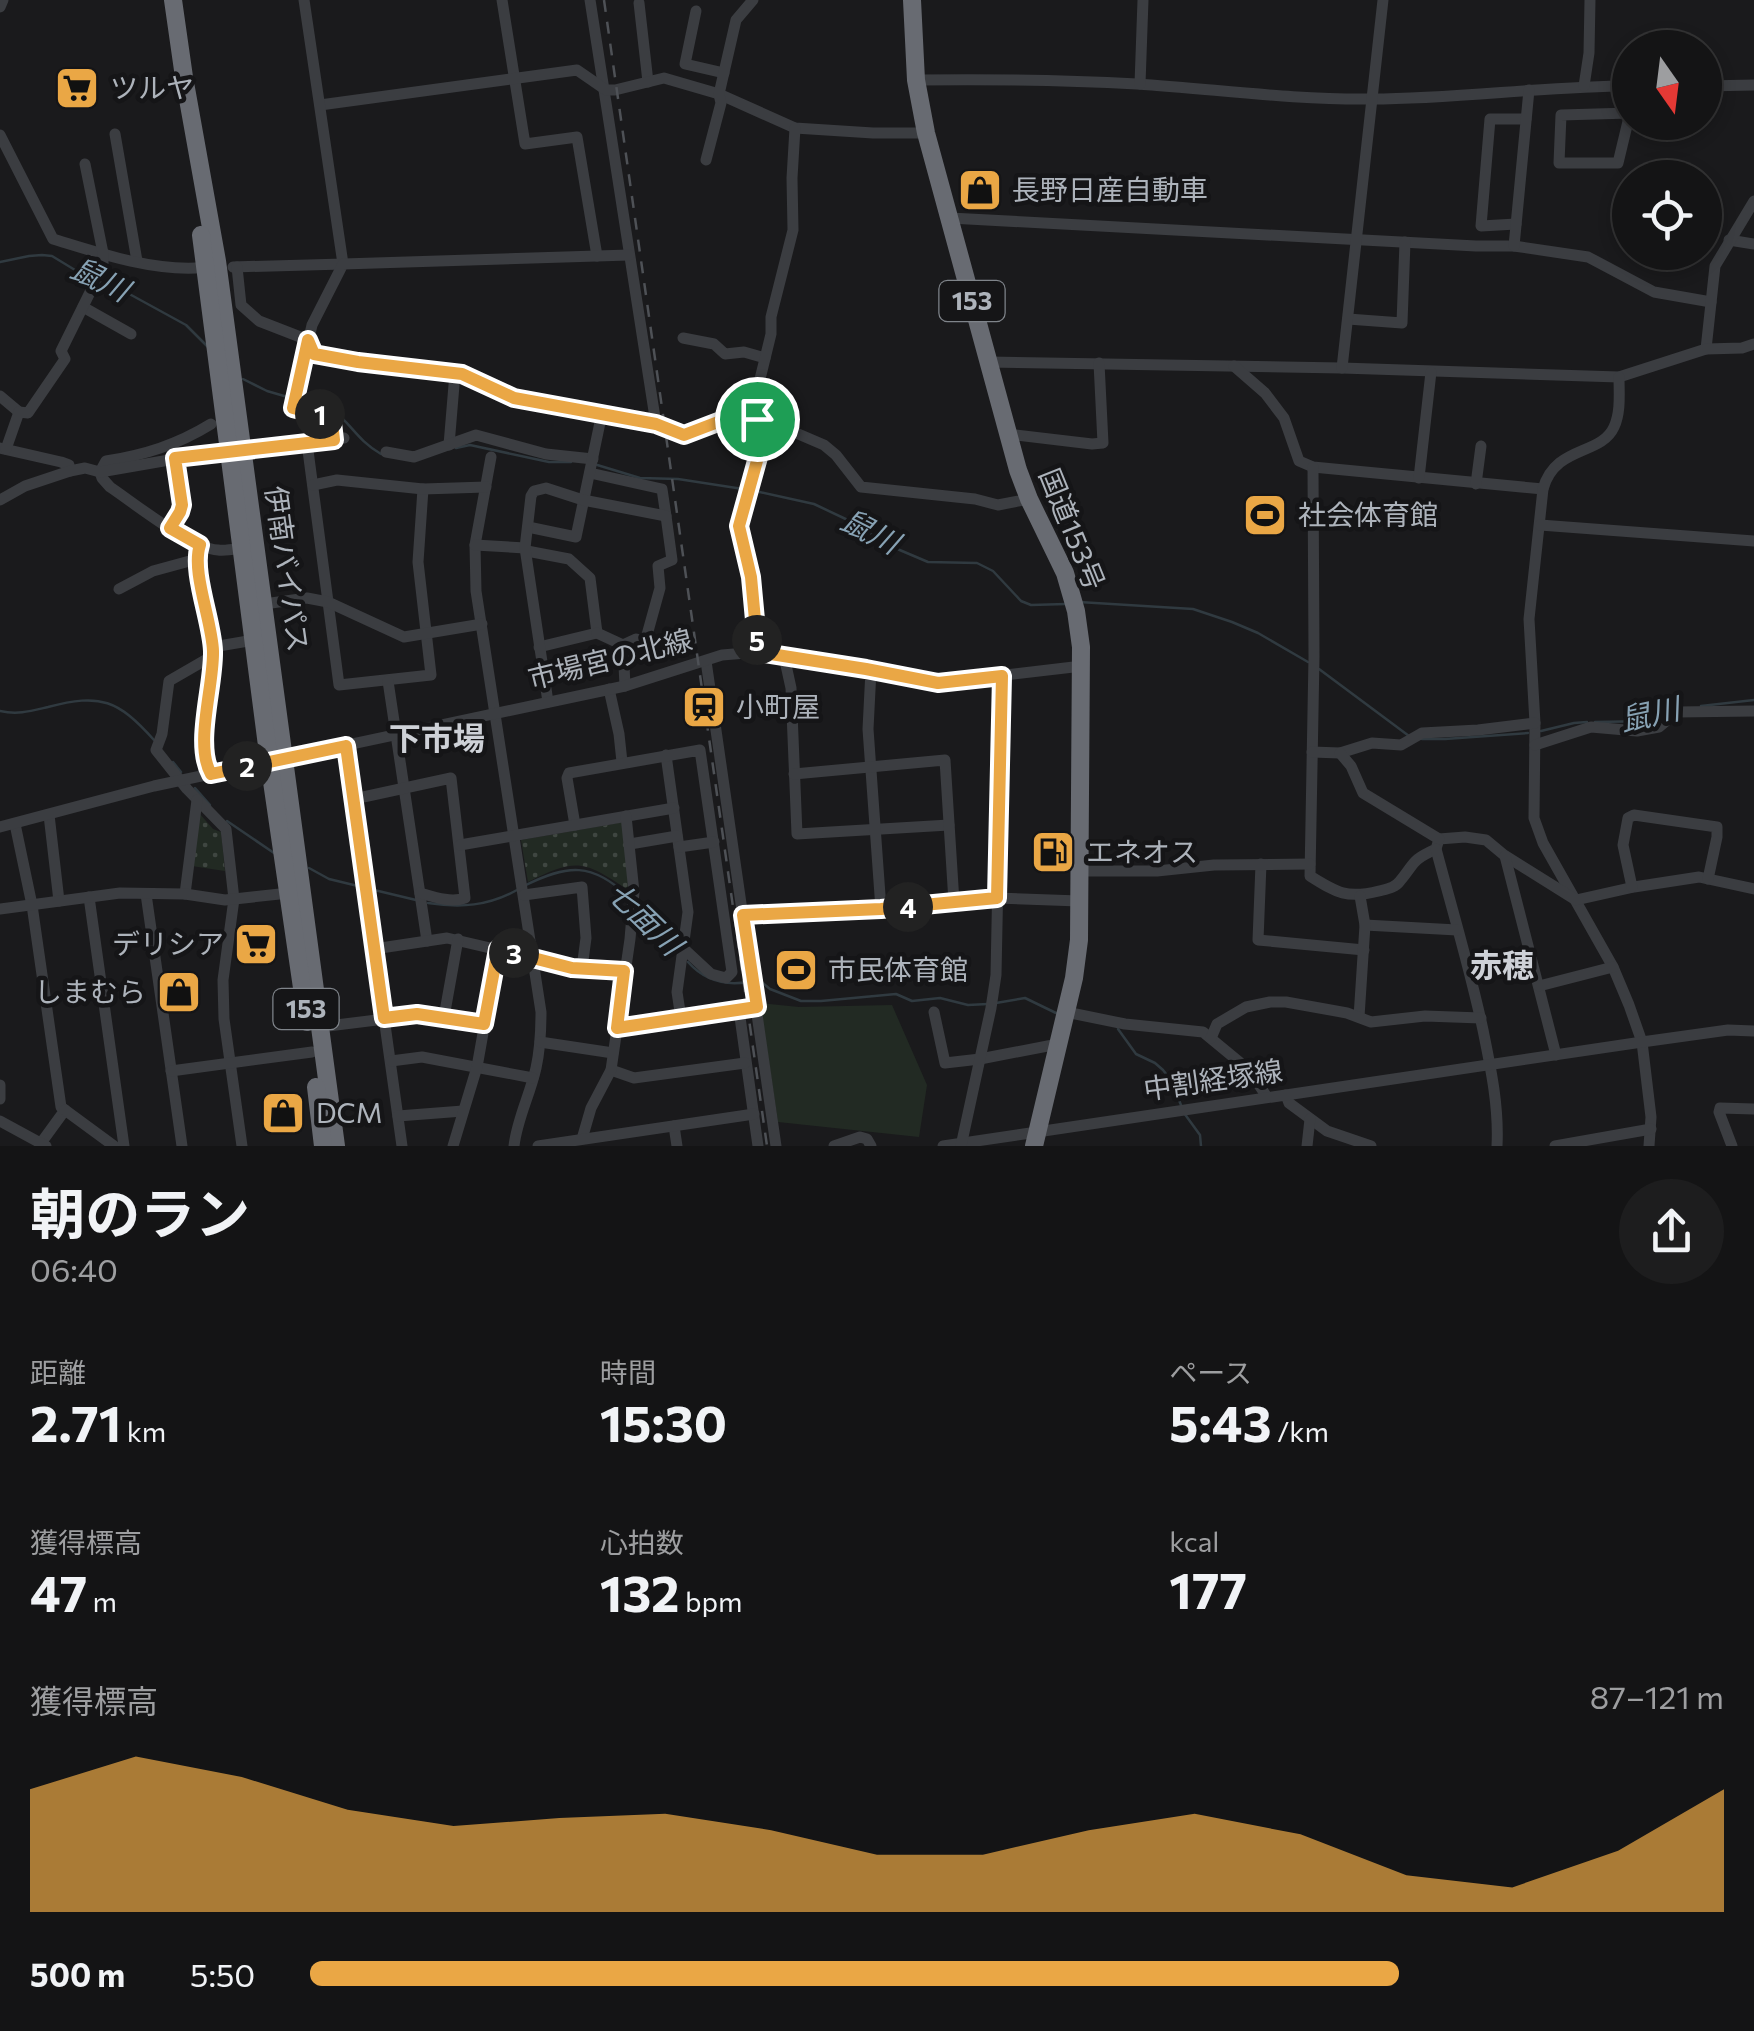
<!DOCTYPE html>
<html lang="ja">
<head>
<meta charset="utf-8">
<style>
	body { margin:0; font-family:Commissioner,"Noto Sans JP",sans-serif; background:#1d1d1e; color:#f1f3f6; height:100vh; display:flex; flex-direction:column; font-size:38px; white-space:nowrap }
	* { box-sizing:border-box; margin:0 }
	p { font-size:32px; color:#9d9ea0 }
	.icon { flex:none; width:55px; height:55px; fill:none; stroke:currentColor; stroke-width:2; stroke-linecap:round; stroke-linejoin:round }
	.map { position:relative; height:1146px; overflow:hidden }
	.sheet { display:flex; flex-direction:column; background:#141415; flex:1 }
	.sheet>* { flex:none }
	.needle { width:65px; rotate:166deg }
	.tools { position:absolute; left:1612px; top:30px; display:grid; gap:20px }
	.tools a { display:grid; place-items:center; width:110px; height:110px; border-radius:50%; background:#141415; box-shadow:0 5px 15px #0003,0 0 0 2px #333334; font-size:50px }
	.pin { position:absolute; display:grid; place-items:center; width:85px; height:85px; color:#fff; margin:-42px; border:5px solid #fff; border-radius:50%; box-shadow:0 2px 10px #0007 }
	.km { position:absolute; width:50px; height:50px; margin:-25px; border-radius:50%; background:#222; color:#fff; font-size:28px; line-height:50px; text-align:center }
	.round { display:grid; place-items:center; flex:none; width:105px; height:105px; border-radius:52px; background:#1d1d1e }
	.headline { display:flex; align-items:center; justify-content:space-between; height:170px; padding:0 30px }
	h1 { font-size:55px; font-weight:700; line-height:75px }
	.figures { display:grid; grid-template-columns:repeat(3,1fr); gap:15px; height:170px; padding:10px 30px }
	.figures div { display:grid; align-content:center }
	.figures b { font-size:50px; font-weight:700 }
	.figures small { font-size:28px; font-weight:400 }
	.figures p { font-size:28px }
	.chart { height:280px; padding:20px 30px }
	.chart p { display:flex; justify-content:space-between }
	.chart svg { width:100%; height:180px; margin-top:10px; fill:#eaa745; opacity:.7 }
	ul { padding:0 30px; list-style:none; font-size:32px }
	li { display:grid; grid-template-columns:160px 120px 1fr; align-items:center; height:75px }
	li i { height:25px; border-radius:12px; background:#eaa745 }
	.map>svg:first-child { display:block }
	.park { fill:url(#park-dots) }
	.pitch { fill:#222a23 }
	.lines { fill:none; stroke-linecap:round; stroke-linejoin:round }
	.stream { stroke:#303a40; stroke-width:2.5 }
	.minor { stroke:#3b3d41; stroke-width:11 }
	.highway { stroke:#686b72; stroke-width:18 }
	.rail { stroke:#4e5156; stroke-width:2.5; stroke-dasharray:12 10; stroke-linecap:butt }
	.route-casing { stroke:#fff; stroke-width:20 }
	.route { stroke:#eaa745; stroke-width:12 }
	.labels { text-anchor:middle; stroke-width:9; stroke-linejoin:round; paint-order:stroke }
	.shield { fill:#151517; stroke:#7f848a; stroke-width:2.5 }
	.shield-label { font-size:25px; font-weight:bold; fill:#adb3bb }
	.poi-label { font-size:28px; fill:#adb3bb; stroke:#151517; text-anchor:start }
	.street-label { font-size:28px; fill:#adb3bb; stroke:#151517 }
	.water-label { font-size:30px; font-style:italic; fill:#87a2b4; stroke:#151517 }
	.quarter-label { font-size:32px; font-weight:bold; fill:#ced1d7; stroke:#151517 }
</style>
</head>
<body>
<div class="map">
<svg width="1754" height="1146" viewBox="0 0 1754 1146">
	<defs>
		<pattern id="park-dots" width="8" height="8" patternUnits="userSpaceOnUse" patternTransform="scale(2.5)"><rect width="8" height="8" fill="#222a23"/><path d="M2 2h.1M6 6h.1" fill="none" stroke="#3f4641" stroke-width="1.8" stroke-linecap="round"/></pattern>
	</defs>
	<rect width="100%" height="100%" fill="#1a1a1c"/>
	<g class="park">
		<polygon points="199,813 213,829 221,832 225,871 192,866"/>
		<path d="M624 822 630 891C585 862 579 856 528 882L521 840Z"/>
	</g>
	<polygon class="pitch" points="760,1003 799,1007 892,1005 927,1085 919,1137 778,1122"/>
	<g class="lines">
		<g class="stream">
			<polyline points="0,262 29,256 42,255 52,256 75,270 94,276"/>
			<polyline points="102,279 186,325 208,347"/>
			<polyline points="243,379 267,391 291,398"/>
			<path d="M299 399C349 406 345 433 381 454"/>
			<polyline points="456,448 470,445 549,462 571,462"/>
			<polyline points="594,464 640,478 678,479 743,489"/>
			<polyline points="755,491 814,504 852,522 895,548 928,562 977,563 993,571 1021,601 1031,605 1066,604"/>
			<polyline points="1079,602 1193,609 1232,622 1258,633 1308,662"/>
			<polyline points="1319,669 1409,736"/>
			<polyline points="1701,706 1754,700"/>
			<path d="M0 711C18 715 31 711 48 707 101 693 118 700 154 740"/>
			<polyline points="1595,722 1651,721 1672,707 1678,707"/>
			<polyline points="1541,731 1574,723 1587,722"/>
			<polyline points="1422,739 1445,739 1528,733"/>
			<polyline points="173,762 181,772"/>
			<polyline points="195,788 210,805"/>
			<polyline points="227,821 274,853"/>
			<polyline points="309,868 329,879 362,887"/>
			<path d="M524 886C568 864 592 862 629 897"/>
			<polyline points="370,889 416,900"/>
			<path d="M428 903C461 908 488 906 517 890"/>
			<polyline points="638,907 679,953"/>
			<path d="M688 962C704 980 724 986 748 982"/>
			<polyline points="755,980 758,979 770,989 801,1001 821,1001 896,994 912,1001 940,998 968,1005 988,1004"/>
			<polyline points="996,1003 1025,998 1056,1013"/>
			<polyline points="1118,1029 1136,1054 1155,1063 1163,1070 1170,1079 1181,1105"/>
			<polyline points="1184,1113 1200,1135 1201,1146"/>
		</g>
		<g class="minor">
			<polyline points="502,0 525,144 577,137 597,256"/>
			<polyline points="590,0 656,424"/>
			<polyline points="639,3 648,82"/>
			<polyline points="0,7 3,0"/>
			<polyline points="696,11 685,64 724,73"/>
			<path d="M916 80C990 79 1063 80 1137 84 1215 89 1293 100 1372 99 1458 99 1544 86 1630 86"/>
			<polyline points="1140,84 1143,0"/>
			<polyline points="1584,86 1589,53 1590,0"/>
			<polyline points="1705,86 1754,85"/>
			<polyline points="320,105 577,70 606,90 615,90 664,78 719,94 795,128 873,133 926,133"/>
			<polygon points="1630,113 1618,163 1559,163 1561,115"/>
			<polyline points="115,134 137,261"/>
			<path d="M0 135 53 239C99 253 148 270 196 268"/>
			<polyline points="706,160 721,103 719,94 736,20 753,0"/>
			<polyline points="950,218 1476,246 1514,246 1588,257 1654,292 1711,302"/>
			<polyline points="1516,224 1481,226 1490,119 1526,119"/>
			<polyline points="1729,240 1754,244"/>
			<polyline points="1514,246 1529,90"/>
			<polyline points="233,267 343,264 304,0"/>
			<polyline points="237,267 241,305 259,321 308,340 313,354 359,362 462,374 514,398 656,424 683,435 691,434 719,422 757,419 768,421 824,445 836,455 861,487 975,499 998,505 1029,499"/>
			<polyline points="83,307 131,334"/>
			<polyline points="1348,319 1402,323 1405,242"/>
			<polyline points="683,338 714,344 725,354 744,352 765,358"/>
			<polyline points="1706,349 1715,266 1754,201"/>
			<polyline points="988,362 1342,368 1619,377 1706,349 1742,348 1754,344"/>
			<polyline points="1234,366 1265,393 1284,418 1299,461 1313,467 1543,489"/>
			<polyline points="1342,368 1383,0"/>
			<path d="M1619 377C1619 393 1621 412 1614 427 1601 456 1555 445 1543 489L1529 619 1535 723 1534 818 1543 843 1613 967 1629 1005 1642 1042 1651 1117 1649 1146"/>
			<polyline points="0,396 19,412"/>
			<polyline points="757,419 760,379 771,334 771,317 793,230 792,178 795,128"/>
			<path d="M211 424C177 445 144 455 106 461L100 472 102 478 110 487C134 503 191 549 218 550 226 551 235 549 242 548"/>
			<polyline points="1008,434 1092,444 1103,443 1099,363"/>
			<polyline points="333,440 332,423 329,417 293,408 312,325 343,264 629,255"/>
			<polyline points="307,443 339,685 431,675 418,562 423,489"/>
			<polyline points="449,445 455,373"/>
			<polyline points="0,448 61,462 69,465 70,471"/>
			<polyline points="6,449 19,412 28,413 65,359 61,351 103,266 103,253 85,164"/>
			<polyline points="386,452 414,457 476,435 546,454 593,459"/>
			<path d="M491 457 475 545 476 591 541 1012C541 1031 540 1050 536 1068 530 1095 517 1119 514 1146"/>
			<path d="M1313 467 1314 657 1310 876C1337 893 1347 899 1379 891 1387 889 1395 888 1400 881 1416 862 1410 861 1436 849L1439 839 1465 837 1486 840 1504 855 1576 900 1634 887 1699 877 1754 889"/>
			<polyline points="590,473 662,489 666,516"/>
			<polyline points="1419,478 1431,372"/>
			<polyline points="1476,484 1481,446"/>
			<polyline points="313,485 337,480 423,489 486,487"/>
			<polyline points="0,500 25,486 70,471 85,468 100,472 175,459 344,438"/>
			<polyline points="1540,525 1754,541"/>
			<polyline points="528,527 576,537 602,413"/>
			<polyline points="170,528 180,512 182,505 175,459"/>
			<polyline points="200,545 197,551 198,568 214,655 204,756 206,765 211,774"/>
			<polyline points="475,545 525,548"/>
			<polyline points="527,551 569,559 590,578 597,633 539,647"/>
			<polyline points="119,589 153,571 197,559"/>
			<polyline points="264,604 307,598 328,602 404,637 482,624"/>
			<polyline points="597,633 623,645"/>
			<polyline points="213,647 254,640"/>
			<polyline points="758,652 751,577 739,525 768,421"/>
			<polyline points="214,655 169,681 162,734 156,750 187,789 226,829 234,899 223,980 224,1019 242,1146"/>
			<polyline points="784,656 791,688 797,834 949,825"/>
			<polyline points="706,661 776,1146"/>
			<polyline points="871,670 868,729 881,909"/>
			<polyline points="388,681 427,941"/>
			<polyline points="609,689 619,734 622,762"/>
			<polyline points="548,702 525,548 531,496 534,491 546,488 583,500 666,516 672,560 658,566 660,588 645,642 636,639 623,645 625,686"/>
			<polyline points="1535,745 1591,727 1637,731 1659,727 1677,712 1754,711"/>
			<polyline points="346,746 402,1146"/>
			<polyline points="1312,752 1340,753 1372,743 1401,745 1422,733 1478,730 1535,723"/>
			<polyline points="1340,753 1351,766 1363,793 1439,839"/>
			<polyline points="666,755 688,912 677,992 681,1018"/>
			<polyline points="794,774 945,760 954,902"/>
			<path d="M354 799 451 778 465 898C451 903 434 897 420 893"/>
			<polyline points="49,815 59,901"/>
			<polyline points="15,824 32,905 61,1107 65,1110 41,1143"/>
			<polyline points="575,825 567,778 569,773 700,750 732,972 726,978 711,974 683,948"/>
			<polyline points="0,827 154,786 625,686 722,655 758,652 866,669 938,683 1082,666"/>
			<polyline points="630,844 677,836"/>
			<polyline points="460,845 674,808"/>
			<polyline points="679,847 714,842"/>
			<path d="M1436 849C1452 909 1470 969 1483 1030 1491 1069 1499 1107 1497 1146"/>
			<polyline points="1505,856 1556,1055"/>
			<polyline points="1261,864 1258,940 1364,950"/>
			<polyline points="1080,871 1157,871 1214,865 1310,864"/>
			<polyline points="1632,887 1623,845 1628,818 1634,815 1717,827 1717,837 1708,879"/>
			<polyline points="146,894 182,1146"/>
			<polyline points="185,894 197,800"/>
			<polyline points="524,895 582,887 586,938 582,968"/>
			<polyline points="89,897 124,1146"/>
			<polyline points="0,909 120,893 185,894 225,900 289,893"/>
			<polyline points="743,915 881,909 997,898 1079,901"/>
			<polyline points="1365,925 1457,930"/>
			<polyline points="374,949 447,938 572,967 624,971"/>
			<polyline points="1539,986 1613,967"/>
			<polyline points="739,1010 758,1146"/>
			<polyline points="934,1012 945,1063 980,1059 1058,1044"/>
			<polyline points="1066,1012 1125,1024 1203,1032 1249,1070 1267,1097"/>
			<polyline points="444,1017 458,939"/>
			<polyline points="1359,1017 1365,925 1360,896"/>
			<polyline points="320,1027 417,1015 484,1024"/>
			<polyline points="617,1027 757,1007"/>
			<polyline points="1211,1038 1217,1024 1246,1007 1270,1002 1286,1002 1347,1013 1371,1022 1425,1016 1481,1018"/>
			<polyline points="540,1042 613,1053"/>
			<polyline points="391,1061 422,1057 533,1078"/>
			<polyline points="611,1070 634,1078 745,1063"/>
			<polyline points="171,1071 312,1052"/>
			<polyline points="0,1085 0,1099"/>
			<polyline points="1286,1095 1289,1103 1327,1131 1371,1146"/>
			<polyline points="65,1110 114,1146"/>
			<polyline points="398,1116 463,1111"/>
			<polyline points="0,1121 46,1146"/>
			<polyline points="674,1126 677,1146"/>
			<polyline points="582,1139 591,1108 611,1070 630,939 634,892 626,816"/>
			<polyline points="453,1146 477,1067 498,949"/>
			<polyline points="538,1146 754,1114"/>
			<polyline points="834,1146 860,1137 867,1139 871,1146"/>
			<polyline points="943,1146 1642,1042 1728,1030 1754,1031"/>
			<polyline points="961,1146 991,1008 996,975 1002,677"/>
			<polyline points="1307,1146 1310,1119"/>
			<polyline points="1555,1146 1651,1129"/>
			<polyline points="1732,1146 1719,1112 1720,1108 1754,1109"/>
		</g>
		<g class="highway">
			<polyline points="173,0 184,77 217,261 336,1146"/>
			<polyline points="912,0 916,80 926,133 1018,470 1029,499 1065,573 1076,611 1081,647 1079,940 1074,978 1034,1146"/>
			<polyline points="201,235 269,761 307,1022"/>
			<polyline points="316,1087 323,1146"/>
		</g>
		<polyline class="rail" points="604,0 767,1146"/>
	</g>
	<g class="lines">
		<g class="route-casing">
			<path id="route" d="M308 340 314 354 358 362 462 374 514 398 656 424 684 435 718 422 757 419 768 421 739 526 751 577 758 652 866 669 938 683 1002 676 997 898 881 909 743 915 757 1007 617 1028 624 971 572 968 498 949 484 1024 417 1014 384 1018 346 746 211 774C194 744 214 686 213 651 212 621 191 571 200 545L170 528 180 512 182 505 175 458 334 440 332 423 328 417 293 408Z"/>
		</g>
		<use href="#route" class="route"/>
	</g>
	<defs>
		<g id="supermarket-square" transform="scale(2.25)"><rect x="-9" y="-9" width="18" height="18" rx="4" fill="#eaa745" stroke="#151517"/><path d="M-6-5.5h2.5l.6 2H6L4.5 2H-2.5L-4.4-4H-6ZM-1.5 3.2a1.3 1.3 0 1 0 .1 0ZM3 3.2a1.3 1.3 0 1 0 .1 0Z" fill="#111"/></g>
		<g id="shop-square" transform="scale(2.25)"><rect x="-9" y="-9" width="18" height="18" rx="4" fill="#eaa745" stroke="#151517"/><path d="M-5-2.5h2.3a2.7 3.5 0 0 1 5.4 0H5L5.5 6h-11ZM-1.5-2.5h3a1.5 2.3 0 0 0-3 0Z" fill="#111"/></g>
		<g id="stadium-square" transform="scale(2.25)"><rect x="-9" y="-9" width="18" height="18" rx="4" fill="#eaa745" stroke="#151517"/><path d="M0-5a6.5 5 0 1 0 0 10a6.5 5 0 1 0 0-10ZM-3.5-1.8h7v3.6h-7Z" fill="#111"/></g>
		<g id="station-square" transform="scale(2.25)"><rect x="-9" y="-9" width="18" height="18" rx="4" fill="#eaa745" stroke="#151517"/><path d="M-3-6H3Q5-6 5-4V2Q5 4 3 4L4.5 6H3L1.5 4h-3L-3 6H-4.5L-3 4Q-5 4-5 2V-4Q-5-6-3-6ZM-3.5-4v3h7v-3ZM-3.5 1v1.5H-2V1ZM2 1v1.5H3.5V1Z" fill="#111"/></g>
		<g id="fuel-square" transform="scale(2.25)"><rect x="-9" y="-9" width="18" height="18" rx="4" fill="#eaa745" stroke="#151517"/><path d="M-5.5-6h7V0h2V4h1.3V-2.5L3-4.5l.8-.8L6-3V5H2.5V1h-1V6h-7ZM-4.2-4.7v3.2H.2V-4.7Z" fill="#111"/></g>
	</defs>
	<g fill-rule="evenodd">
		<use href="#supermarket-square" x="77" y="88"/>
		<use href="#shop-square" x="980" y="190"/>
		<use href="#stadium-square" x="1265" y="515"/>
		<use href="#station-square" x="704" y="707"/>
		<use href="#fuel-square" x="1053" y="852"/>
		<use href="#supermarket-square" x="256" y="944"/>
		<use href="#stadium-square" x="796" y="970"/>
		<use href="#shop-square" x="179" y="992"/>
		<use href="#shop-square" x="283" y="1113"/>
	</g>
	<g class="labels">
		<g class="shield">
			<rect x="939.5" y="281" width="65" height="40" rx="8"/>
			<rect x="273.5" y="989" width="65" height="40" rx="8"/>
		</g>
		<g class="shield-label">
			<text x="972" y="310">153</text>
			<text x="306" y="1018">153</text>
		</g>
		<g class="poi-label">
			<text x="110" y="98">ツルヤ</text>
			<text x="1012" y="200">長野日産自動車</text>
			<text x="1298" y="525">社会体育館</text>
			<text x="736" y="717">小町屋</text>
			<text x="1086" y="862">エネオス</text>
			<text x="224" y="954" text-anchor="end">デリシア</text>
			<text x="828" y="980">市民体育館</text>
			<text x="146" y="1002" text-anchor="end">しまむら</text>
			<text x="316" y="1123">DCM</text>
		</g>
		<g class="street-label">
			<text transform="translate(1072 529) rotate(68)" y="10">国道153号</text>
			<text transform="translate(287 569) rotate(82)" y="10">伊南バイパス</text>
			<text transform="translate(610 659) rotate(-14)" y="10">市場宮の北線</text>
			<text transform="translate(1213 1080) rotate(-8)" y="10">中割経塚線</text>
		</g>
		<g class="water-label">
			<text transform="translate(100 280) rotate(26)" y="10">鼠川</text>
			<text transform="translate(870 532) rotate(27)" y="10">鼠川</text>
			<text transform="translate(1650 715) rotate(-12)" y="10">鼠川</text>
			<text transform="translate(644 919) rotate(44)" y="10">七面川</text>
		</g>
		<g class="quarter-label">
			<text x="437" y="750">下市場</text>
			<text x="1502" y="977">赤穂</text>
		</g>
	</g>
</svg>
<div class="tools">
<a><svg class="needle" viewBox="-14 -14 28 28"><path d="M0-13l5 13h-10z" fill="#e53935"/><path d="M0 13l5-13h-10z" fill="#9d9ea0"/></svg></a>
<a><svg class="icon" aria-label="locate" viewBox="0 0 24 24"><circle cx="12" cy="12" r="6"/><path d="M12 2v4M12 18v4M2 12h4M18 12h4"/></svg></a>
</div>
<div class="pin" style="left:757px;top:419px;background:#1e9e55"><svg class="icon" aria-label="arrive" viewBox="0 0 24 24"><path d="M6 21V4h12l-3 4 3 4H6"/></svg></div>
<b class="km" style="left:320px;top:414px">1</b>
<b class="km" style="left:247px;top:766px">2</b>
<b class="km" style="left:514px;top:953px">3</b>
<b class="km" style="left:908px;top:907px">4</b>
<b class="km" style="left:757px;top:640px">5</b>
</div>
<section class="sheet">
<div class="headline"><div><h1>朝のラン</h1><p>06:40</p></div><a class="round"><svg class="icon" aria-label="share" viewBox="0 0 24 24"><path d="M12 15V3M7 8l5-5 5 5M5 13v7h14v-7"/></svg></a></div>
<div class="figures">
<div><p>距離</p><b>2.71<small> km</small></b></div>
<div><p>時間</p><b>15:30</b></div>
<div><p>ペース</p><b>5:43<small> /km</small></b></div>
</div>
<div class="figures">
<div><p>獲得標高</p><b>47<small> m</small></b></div>
<div><p>心拍数</p><b>132<small> bpm</small></b></div>
<div><p>kcal</p><b>177</b></div>
</div>
<div class="chart"><p><span>獲得標高</span>87–121 m</p>
<svg viewBox="0 0 160 44" preserveAspectRatio="none"><path d="M0 44V14L10 6L20 11L30 19L40 23L50 21L60 20L70 24L80 30L90 30L100 24L110 20L120 25L130 35L140 38L150 29L160 14V44z"/></svg>
</div>
<ul>
<li><b>500 m</b>5:50<i style="width:77%"></i></li>
</ul>
</section>
</body>
</html>
